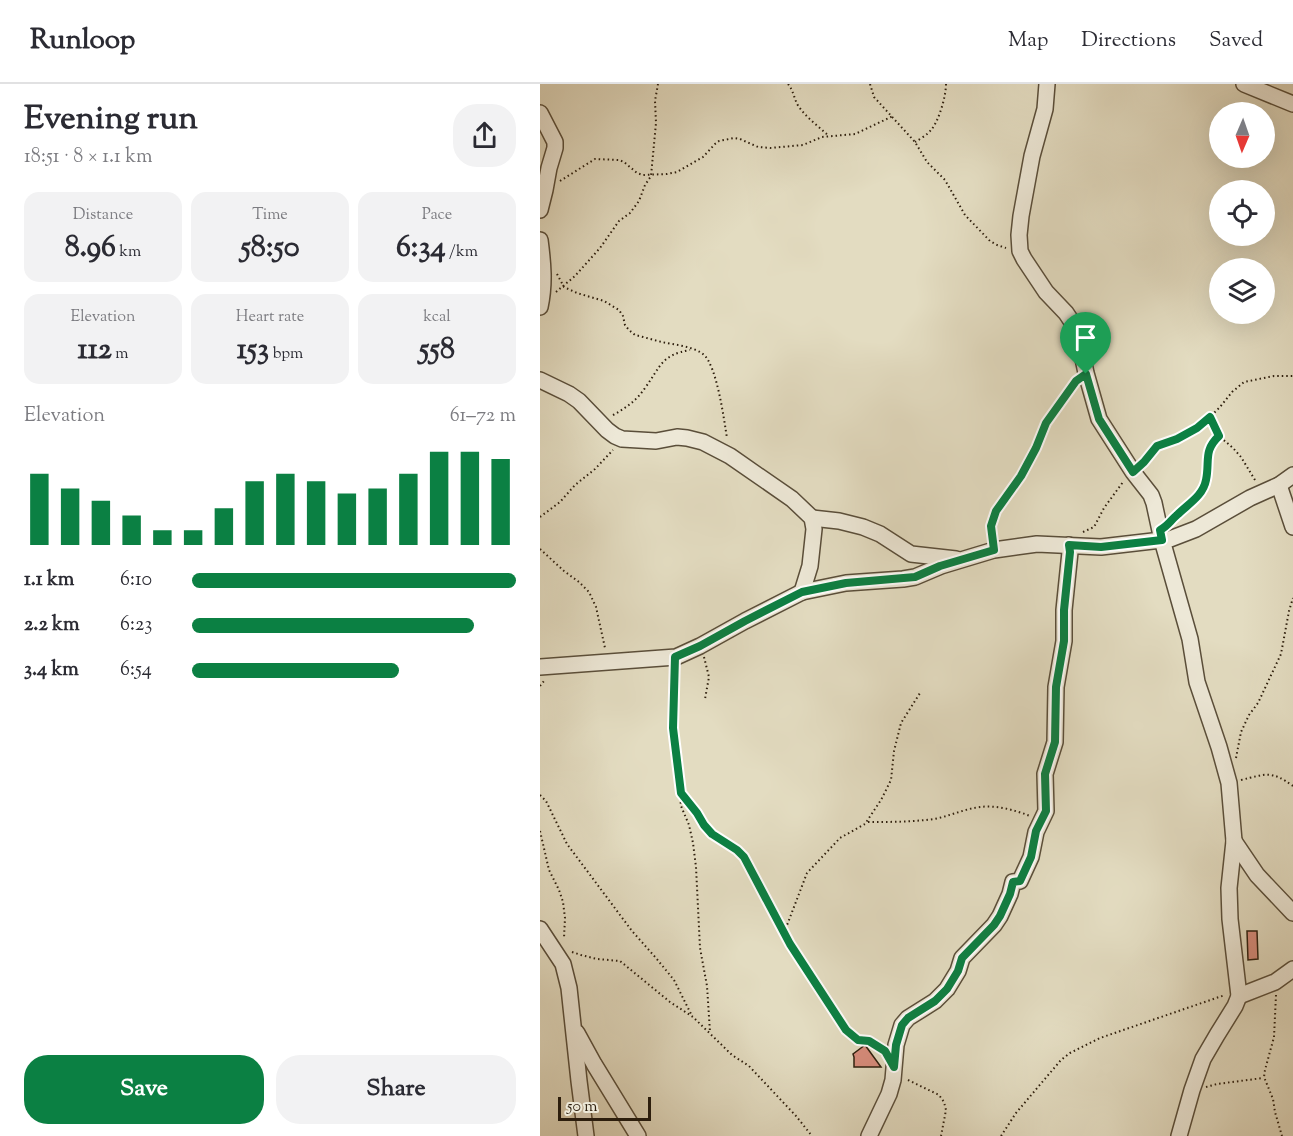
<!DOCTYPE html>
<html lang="en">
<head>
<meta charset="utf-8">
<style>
	body { margin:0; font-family:"Sorts Mill Goudy",serif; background:#f2f2f3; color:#2b2b33; height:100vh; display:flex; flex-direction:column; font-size:22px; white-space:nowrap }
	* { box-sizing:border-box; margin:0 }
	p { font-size:20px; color:#7c7c81 }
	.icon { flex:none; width:33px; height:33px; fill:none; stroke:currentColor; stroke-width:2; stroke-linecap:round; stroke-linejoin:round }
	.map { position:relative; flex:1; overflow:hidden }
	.drawer { display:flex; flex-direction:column; background:#fff; width:540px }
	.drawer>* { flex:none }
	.needle { width:39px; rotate:182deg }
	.buttons { position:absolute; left:669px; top:18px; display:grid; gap:12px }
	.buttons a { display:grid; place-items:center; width:66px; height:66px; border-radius:50%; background:#fff; box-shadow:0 6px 24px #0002; font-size:30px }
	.scale { position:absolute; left:18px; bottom:15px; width:93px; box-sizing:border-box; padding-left:6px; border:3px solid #2d1e0d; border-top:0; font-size:16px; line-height:21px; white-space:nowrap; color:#2d1e0d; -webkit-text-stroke:4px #ede8d7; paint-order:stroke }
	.pin { position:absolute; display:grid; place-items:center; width:51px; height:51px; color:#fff; margin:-62px -26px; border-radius:50% 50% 50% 0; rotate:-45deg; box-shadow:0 0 6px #0007 }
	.pin .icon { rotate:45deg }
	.round { display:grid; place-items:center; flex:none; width:63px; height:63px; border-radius:24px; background:#f2f2f3 }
	.summary { display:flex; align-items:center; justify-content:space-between; height:102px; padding:0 24px }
	h1 { font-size:33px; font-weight:700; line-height:45px }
	.stats { display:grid; grid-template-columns:repeat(3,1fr); gap:9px; height:102px; padding:6px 24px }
	.stats div { display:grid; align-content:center; border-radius:15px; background:#f2f2f3; text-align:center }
	.stats b { font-size:30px; font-weight:700 }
	.stats small { font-size:16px; font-weight:400 }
	.stats p { font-size:16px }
	.chart { height:168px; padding:12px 24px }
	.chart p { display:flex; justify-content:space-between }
	.chart svg { width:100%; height:108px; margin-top:6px; stroke:#0b8043; stroke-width:6 }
	.button { display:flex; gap:12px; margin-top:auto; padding:12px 24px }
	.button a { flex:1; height:69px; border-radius:24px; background:#0b8043; color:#fff; font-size:24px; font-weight:700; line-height:69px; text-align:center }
	.button a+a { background:#f2f2f3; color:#2b2b33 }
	ul { padding:0 24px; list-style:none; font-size:20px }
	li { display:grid; grid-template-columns:96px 72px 1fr; align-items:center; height:45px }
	li i { height:15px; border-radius:8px; background:#0b8043 }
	header { display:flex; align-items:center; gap:36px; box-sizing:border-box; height:84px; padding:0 30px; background:#fff; border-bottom:2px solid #e1e1e2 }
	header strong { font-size:28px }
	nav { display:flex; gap:33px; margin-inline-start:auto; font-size:21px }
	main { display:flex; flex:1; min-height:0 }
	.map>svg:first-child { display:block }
	.building { fill:#d88c7c; stroke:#2d1e0d; stroke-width:1.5 }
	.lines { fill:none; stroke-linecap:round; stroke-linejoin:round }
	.minor-casing { stroke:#5a4e3a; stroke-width:18 }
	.path { stroke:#2d1e0d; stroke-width:2; stroke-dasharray:1.5 3; stroke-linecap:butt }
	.minor { stroke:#ede8d7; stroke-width:15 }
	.route-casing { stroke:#fff; stroke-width:12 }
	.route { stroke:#0b8043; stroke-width:8 }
</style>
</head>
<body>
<header>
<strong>Runloop</strong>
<nav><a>Map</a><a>Directions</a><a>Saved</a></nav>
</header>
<main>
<section class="drawer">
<div class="summary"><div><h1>Evening run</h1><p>18:51 · 8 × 1.1 km</p></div><a class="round"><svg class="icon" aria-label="share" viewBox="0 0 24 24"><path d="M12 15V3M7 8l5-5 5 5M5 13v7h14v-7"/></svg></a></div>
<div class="stats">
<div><p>Distance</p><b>8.96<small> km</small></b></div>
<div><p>Time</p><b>58:50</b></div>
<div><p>Pace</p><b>6:34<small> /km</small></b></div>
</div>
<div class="stats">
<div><p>Elevation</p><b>112<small> m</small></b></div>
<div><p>Heart rate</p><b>153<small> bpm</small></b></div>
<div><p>kcal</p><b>558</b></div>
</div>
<div class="chart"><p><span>Elevation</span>61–72 m</p>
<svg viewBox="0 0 160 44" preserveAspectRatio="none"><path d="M5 44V15M15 44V21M25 44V26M35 44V32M45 44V38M55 44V38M65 44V29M75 44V18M85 44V15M95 44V18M105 44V23M115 44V21M125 44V15M135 44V6M145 44V6M155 44V9"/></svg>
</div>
<ul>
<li><b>1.1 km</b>6:10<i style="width:100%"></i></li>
<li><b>2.2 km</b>6:23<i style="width:87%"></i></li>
<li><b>3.4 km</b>6:54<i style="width:64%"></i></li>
</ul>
<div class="button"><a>Save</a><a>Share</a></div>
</section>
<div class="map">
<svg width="753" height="1052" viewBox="0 0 753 1052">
	<rect width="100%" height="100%" fill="#e3dcc1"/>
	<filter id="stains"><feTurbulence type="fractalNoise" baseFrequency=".00333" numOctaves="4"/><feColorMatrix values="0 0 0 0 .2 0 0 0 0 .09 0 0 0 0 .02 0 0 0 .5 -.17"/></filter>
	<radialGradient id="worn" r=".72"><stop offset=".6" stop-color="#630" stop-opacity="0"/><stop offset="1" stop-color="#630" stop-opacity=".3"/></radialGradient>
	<g class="building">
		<polygon points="707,847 717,847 718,875 708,876"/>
		<polygon points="325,961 341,983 314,983 314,973 313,970"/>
	</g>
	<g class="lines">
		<g class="minor-casing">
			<g id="minor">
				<polyline points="507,0 505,25 492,72 481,132 479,151 480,167 484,175 506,208 526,229 532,238 541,265 546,289 559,335 593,388 611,411 614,419 622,456 650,555 657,598 679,663 689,699 694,757 689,804 690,835 699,912 695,922 677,951 663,975 652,1006 639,1052"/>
				<polyline points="704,0 753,20"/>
				<polyline points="0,29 15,58 15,64 9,84 5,106 0,126"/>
				<path d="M0 156C3 179 5 200 0 223"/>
				<polyline points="0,296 29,310 39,317 67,346 75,352 82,355 116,357 137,353 147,354 163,358 190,372 252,415 272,434 274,445 270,482 262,508"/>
				<polyline points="739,401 753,443"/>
				<polyline points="272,434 299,437 323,443 340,450 371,470 416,475"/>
				<polyline points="0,583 136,573 160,562 205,537 262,508 306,499 363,495 375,493 401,482 454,466 497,460 561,463 630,455 656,445 710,414 739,401 753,391"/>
				<polyline points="694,757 717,791 753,829"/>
				<polyline points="0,845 23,880 29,904 39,997 46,1052"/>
				<polyline points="699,912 735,898 753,885"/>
				<polyline points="37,949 54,980 98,1052"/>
				<polyline points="329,1052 349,1010 353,996 356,961 362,941 368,934 395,917 407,905 418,887 422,874 454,841 460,832 470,810 473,798 480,797 491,773 496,748 506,727 505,690 515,658 516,603 524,557 524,526 530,468 529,461"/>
			</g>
		</g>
		<g class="path">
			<path d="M248 0C254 7 254 16 259 23 267 34 279 43 289 52"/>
			<polyline points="330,0 334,13 375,58 387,78 405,96 425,131 450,157 457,161 466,164"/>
			<path d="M375 58C380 55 387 51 391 46 399 37 406 12 406 0"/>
			<polyline points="20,97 55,75 79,76 84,78 97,89 103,91 127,90 137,88 163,73 175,60 179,57 194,54 200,55 218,63 230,64 263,61 282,53 315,50 353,32"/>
			<path d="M17 190 24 203 37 209 64 217 79 226 83 232 85 241 89 246 95 251C104 253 113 256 122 258 135 261 152 262 163 270 177 281 184 336 187 354"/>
			<polyline points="16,208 35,192 60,164 79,137 90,129 99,117 105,101 111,92 116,39 115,17 118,0"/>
			<path d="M73 331C86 324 97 316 105 304 121 282 121 271 150 266"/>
			<polyline points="671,333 679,352 693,364 701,373 715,396"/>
			<polyline points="602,379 617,362 637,355 665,338 680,323 692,308 704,298 734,292 753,292"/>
			<polyline points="0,433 20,418 35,401 55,385 73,366"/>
			<path d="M632 437 634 433C645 424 658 416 664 402 673 383 660 370 679 352"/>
			<polyline points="543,448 554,443 564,424 583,398"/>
			<polyline points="451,452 451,442 456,427 481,392 496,364 506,339 535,299"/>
			<polyline points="0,465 24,487 39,498 49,508 56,523 65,564"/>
			<polyline points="164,573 169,593 165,615"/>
			<polyline points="135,588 133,644 141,722 149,741 153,759 156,783 160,864 167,902 170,948"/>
			<polyline points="0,602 4,597"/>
			<polyline points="696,674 701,648 709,631 718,619 741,570 749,527 753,514"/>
			<path d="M701 696C726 690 731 686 753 702"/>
			<polyline points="141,709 157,729 164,741 173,750 197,766 204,773 250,860 306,946 318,955 329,957 342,965"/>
			<polyline points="0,711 6,717 27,760 92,847 116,874 134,896 152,932"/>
			<path d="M328 738C350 738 372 738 394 735 410 732 424 725 440 723 456 721 475 726 490 732"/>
			<polyline points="0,747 9,786 19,806 23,818 25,834 24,854"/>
			<polyline points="244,849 267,789 300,754 325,740 341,716 351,696 354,667 361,639 380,609"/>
			<polyline points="32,868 41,871 57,875 80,877 130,918 153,933 192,971 209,982 256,1032 272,1052"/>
			<polyline points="736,911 734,953 725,986 724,993 733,1015 735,1028 742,1052"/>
			<polyline points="368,996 399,1011 404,1018 406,1026 401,1052"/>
			<polyline points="666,1003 677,1000 723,994"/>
			<polyline points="461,1052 476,1029 498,1003 521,976 530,969 560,954 685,911"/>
		</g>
		<use href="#minor" class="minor"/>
	</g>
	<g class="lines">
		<g class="route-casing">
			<path id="route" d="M546 290 559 335 593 388 604 378 617 362 637 355 657 344 670 333 679 352C663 367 670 377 666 396 663 412 648 420 637 431 630 437 628 442 620 446L622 456 561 463 529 461 530 468 524 526V557L516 603 515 658 505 690 506 727 496 747 491 773 480 797 473 798 470 810 460 832 454 841 422 874 418 887 407 905 395 917 368 934 362 941 356 961 354 983 345 967 329 957 318 956 306 946 250 860 204 773 197 766 172 750 164 741 157 729 141 709 133 644 135 573 160 562 205 537 262 508 306 499 375 493 400 482 454 466 451 442 456 427 481 392 496 364 506 339 536 297Z"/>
		</g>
		<use href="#route" class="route"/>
	</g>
	<rect width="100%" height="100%" filter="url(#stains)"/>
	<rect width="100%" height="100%" fill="url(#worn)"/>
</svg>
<div class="buttons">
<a><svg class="needle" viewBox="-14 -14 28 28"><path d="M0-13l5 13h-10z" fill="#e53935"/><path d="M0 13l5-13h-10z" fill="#7c7c81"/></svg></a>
<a><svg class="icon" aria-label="locate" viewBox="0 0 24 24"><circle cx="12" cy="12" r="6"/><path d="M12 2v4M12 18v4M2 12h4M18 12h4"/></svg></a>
<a><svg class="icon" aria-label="layers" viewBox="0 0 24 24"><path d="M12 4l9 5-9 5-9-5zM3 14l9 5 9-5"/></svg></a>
</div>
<div class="scale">50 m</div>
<div class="pin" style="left:546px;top:290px;background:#1e9e55"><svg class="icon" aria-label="arrive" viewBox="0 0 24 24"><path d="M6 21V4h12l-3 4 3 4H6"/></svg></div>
</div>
</main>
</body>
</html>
